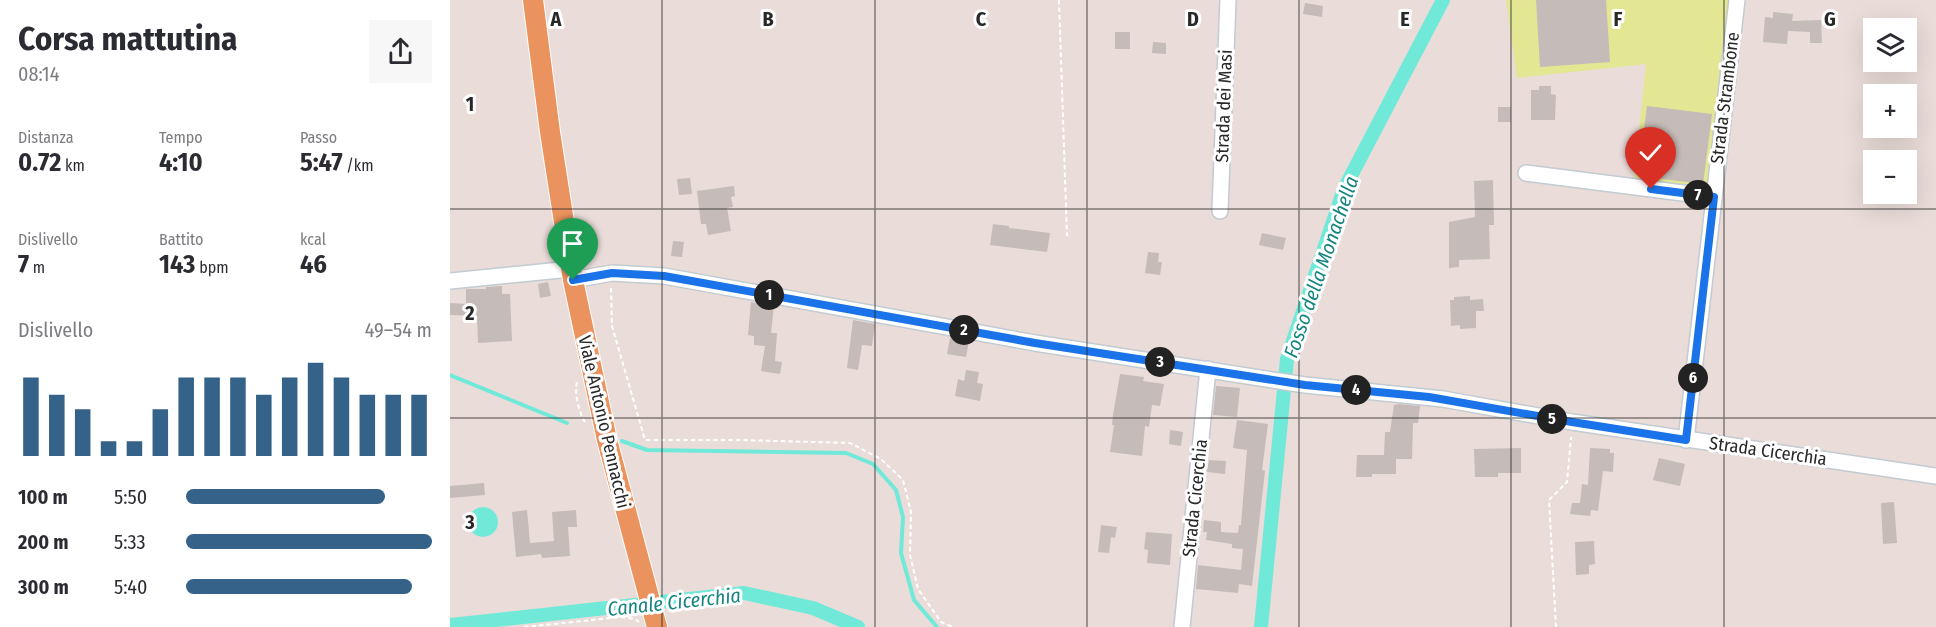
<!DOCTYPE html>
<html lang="it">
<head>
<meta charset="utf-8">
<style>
	body { margin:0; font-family:"Fira Sans Condensed",sans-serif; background:#f7f7f7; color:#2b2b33; height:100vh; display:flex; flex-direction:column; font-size:22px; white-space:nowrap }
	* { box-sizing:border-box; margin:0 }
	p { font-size:20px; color:#7c7c81 }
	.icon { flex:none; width:33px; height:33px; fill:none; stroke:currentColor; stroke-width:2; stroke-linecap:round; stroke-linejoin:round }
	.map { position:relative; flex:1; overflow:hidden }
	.panel { display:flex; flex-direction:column; background:#fff; width:450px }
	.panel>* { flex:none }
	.buttons { position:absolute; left:1413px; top:18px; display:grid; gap:12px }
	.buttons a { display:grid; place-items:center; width:54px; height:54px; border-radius:0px; background:#fff; box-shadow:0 6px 24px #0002; font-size:30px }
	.pin { position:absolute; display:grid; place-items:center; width:51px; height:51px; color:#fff; margin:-62px -26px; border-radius:50% 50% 50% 0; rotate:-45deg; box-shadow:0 0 6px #0007 }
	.pin .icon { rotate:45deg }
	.km { position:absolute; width:30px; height:30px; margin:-15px; border-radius:50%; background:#222; color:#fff; font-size:16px; line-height:30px; text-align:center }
	.round { display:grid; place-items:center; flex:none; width:63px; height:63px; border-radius:0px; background:#f7f7f7 }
	.head { display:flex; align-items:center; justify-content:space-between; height:102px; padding:0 18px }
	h1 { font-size:33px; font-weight:700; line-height:45px }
	.figures { display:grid; grid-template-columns:repeat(3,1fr); gap:9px; height:102px; padding:6px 18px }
	.figures div { display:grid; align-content:center }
	.figures b { font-size:26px; font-weight:700 }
	.figures small { font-size:16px; font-weight:400 }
	.figures p { font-size:16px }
	.chart { height:168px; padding:12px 18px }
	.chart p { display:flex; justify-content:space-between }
	.chart svg { width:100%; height:108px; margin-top:6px; stroke:#346289; stroke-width:6 }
	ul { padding:0 18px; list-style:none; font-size:20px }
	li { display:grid; grid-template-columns:96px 72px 1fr; align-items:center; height:45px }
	li i { height:15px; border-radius:8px; background:#346289 }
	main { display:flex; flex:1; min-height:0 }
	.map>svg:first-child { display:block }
	.pitch { fill:#e3e693 }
	.water { fill:#70e9d9 }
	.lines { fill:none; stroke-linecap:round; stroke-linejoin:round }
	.stream { stroke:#70e9d9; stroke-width:4 }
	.canal { stroke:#70e9d9; stroke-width:14 }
	.building { fill:#c5bbb8 }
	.minor-casing { stroke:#c2cbd1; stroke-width:18 }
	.major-casing { stroke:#fff; stroke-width:22 }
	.path { stroke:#fff; stroke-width:2; stroke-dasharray:4.5 3; stroke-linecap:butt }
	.minor { stroke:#fff; stroke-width:15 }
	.major { stroke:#ea935e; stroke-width:20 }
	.route-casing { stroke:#fff; stroke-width:12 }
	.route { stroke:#1a73e8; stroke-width:8 }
	.grid { fill:none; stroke:#282828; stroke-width:1.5; stroke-opacity:0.55 }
	.labels { text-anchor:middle; stroke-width:6; stroke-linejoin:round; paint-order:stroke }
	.street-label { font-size:18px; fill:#282828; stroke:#fff }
	.water-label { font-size:20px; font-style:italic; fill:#13847f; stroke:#fff }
	.grid-label { font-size:20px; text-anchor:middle; font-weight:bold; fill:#282828; stroke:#fff; stroke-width:6; stroke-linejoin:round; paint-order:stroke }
</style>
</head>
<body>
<main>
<section class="panel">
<div class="head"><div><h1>Corsa mattutina</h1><p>08:14</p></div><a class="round"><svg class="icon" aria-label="share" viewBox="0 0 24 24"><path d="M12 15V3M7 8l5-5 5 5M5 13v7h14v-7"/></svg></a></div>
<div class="figures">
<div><p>Distanza</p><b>0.72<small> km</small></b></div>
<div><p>Tempo</p><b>4:10</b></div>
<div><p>Passo</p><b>5:47<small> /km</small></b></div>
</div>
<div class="figures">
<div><p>Dislivello</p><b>7<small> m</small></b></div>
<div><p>Battito</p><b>143<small> bpm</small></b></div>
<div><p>kcal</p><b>46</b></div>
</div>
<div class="chart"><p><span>Dislivello</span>49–54 m</p>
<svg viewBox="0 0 160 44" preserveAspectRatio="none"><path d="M5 44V12M15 44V19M25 44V25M35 44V38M45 44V38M55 44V25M65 44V12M75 44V12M85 44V12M95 44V19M105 44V12M115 44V6M125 44V12M135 44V19M145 44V19M155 44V19"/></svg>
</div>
<ul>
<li><b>100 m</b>5:50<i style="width:81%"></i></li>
<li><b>200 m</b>5:33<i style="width:100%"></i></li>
<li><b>300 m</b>5:40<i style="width:92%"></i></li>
</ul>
</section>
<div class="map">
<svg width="1486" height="627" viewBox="0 0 1486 627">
	<rect width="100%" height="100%" fill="#eadcd9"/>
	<polygon class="pitch" points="1056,0 1282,0 1260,189 1184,179 1196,64 1067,78"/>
	<circle class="water" cx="33" cy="522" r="15"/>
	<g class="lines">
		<g class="stream">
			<polyline points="0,375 117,423"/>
			<polyline points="172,441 197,450 396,453 423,464 446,490 453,517 451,553 464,600 487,627"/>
		</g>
		<g class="canal">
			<polyline points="0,625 294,593 363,608 408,627"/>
			<polyline points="811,627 837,359 894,189 993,0"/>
		</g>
	</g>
	<g class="building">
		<polygon points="1086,0 1156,0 1160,62 1090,67"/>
		<polygon points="855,3 873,6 872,17 853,14"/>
		<polygon points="1323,12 1343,14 1342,21 1371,20 1372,43 1360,43 1360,32 1338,31 1337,44 1313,42 1315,17 1323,18"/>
		<rect x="665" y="32" width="15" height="17"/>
		<polygon points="703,42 716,43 716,54 702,53"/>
		<polygon points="1089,86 1101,86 1101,94 1106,95 1105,120 1081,120 1081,90 1089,90"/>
		<polygon points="1197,106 1262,114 1253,184 1188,176"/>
		<rect x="1048" y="107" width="13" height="15"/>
		<polygon points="240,178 242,194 229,195 227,179"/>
		<polygon points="1043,180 1044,225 1039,225 1040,259 1009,260 1009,267 999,268 999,222 1025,217 1024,181"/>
		<polygon points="284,186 285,196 281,197 283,207 277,208 281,231 258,235 256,224 251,224 247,191"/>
		<polygon points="543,224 559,226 559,228 600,233 597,252 540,245"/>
		<polygon points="812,233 836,238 833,250 809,245"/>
		<polygon points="223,241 234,242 232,257 221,256"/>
		<polygon points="698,252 709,253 708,262 712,262 710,275 695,273"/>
		<polygon points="98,282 101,296 90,298 88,284"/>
		<polygon points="52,286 52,294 60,294 62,341 28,343 27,316 0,315 0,303 16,304 16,289 36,289 36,287"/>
		<polygon points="1020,296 1020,300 1033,299 1034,311 1026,311 1026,328 1010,329 1010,325 1001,326 1000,300 1004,300 1004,297"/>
		<polygon points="301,302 324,306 321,333 327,333 325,361 332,362 330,374 311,371 315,346 304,345 304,336 298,335"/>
		<polygon points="403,320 425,324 422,346 412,345 408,370 397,368"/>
		<polygon points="500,338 519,341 516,357 497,354"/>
		<polygon points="516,370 529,372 527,383 533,384 530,401 505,396 508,379 514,381"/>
		<polygon points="670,374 694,377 693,381 714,384 710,406 702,405 699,427 695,426 692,456 660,452 664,425 662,425 663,415"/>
		<polygon points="766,386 790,388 787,417 763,415"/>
		<polygon points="949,404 970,406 968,423 963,423 962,459 946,459 946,474 922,474 922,477 906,477 907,455 934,455 935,432 940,432 944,405"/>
		<polygon points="787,420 818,424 812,470 815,471 802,586 789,584 788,593 746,589 748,565 791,570 793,549 782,548 782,544 756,540 757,532 753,532 754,520 771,522 771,532 788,533 789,525 791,525 797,450 783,448"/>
		<polygon points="720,430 733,432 731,446 719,444"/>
		<polygon points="1071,448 1071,473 1048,473 1048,477 1025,477 1024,449"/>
		<polygon points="1140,448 1160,449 1160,453 1164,453 1163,472 1153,471 1148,511 1141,510 1140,516 1120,514 1122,503 1130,503 1132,484 1138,485"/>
		<polygon points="1209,458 1235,464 1230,486 1203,480"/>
		<polygon points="759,460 776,461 775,474 757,472"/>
		<polygon points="34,483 35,495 0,498 0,486"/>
		<polygon points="1444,502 1447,543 1433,544 1431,503"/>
		<polygon points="77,510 80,543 104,541 102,512 126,510 127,527 118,527 120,556 92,558 91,554 66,557 62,512"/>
		<polygon points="651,525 667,527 665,538 661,537 659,553 648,552"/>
		<polygon points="696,532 722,534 720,565 697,563 698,550 694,549"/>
		<polygon points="1144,541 1145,564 1139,565 1139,574 1126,575 1125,542"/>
	</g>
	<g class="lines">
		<g class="minor-casing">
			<g id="minor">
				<polyline points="1076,173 1264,197"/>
				<polyline points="770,211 778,0"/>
				<polyline points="123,280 162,273 214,276 585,343 855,385 993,399 1122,422 1486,476"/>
				<polyline points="0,281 121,269"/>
				<polyline points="1236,440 1287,0"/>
				<polyline points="732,627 758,369"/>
			</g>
		</g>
		<g class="major-casing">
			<polyline id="major" points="83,0 100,132 123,280 157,440 207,627"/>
		</g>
		<g class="path">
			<polyline points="609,0 617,236"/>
			<polyline points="161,288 162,326 195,440 291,440 400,443 431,459 453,480 461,512 460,555 468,589 491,622 503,627"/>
			<path d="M127 382C124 392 129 413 135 422"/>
			<polyline points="74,627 171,617 185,619 189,622"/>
			<polyline points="1106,627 1099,500 1117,482 1121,437"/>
		</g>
		<use href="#minor" class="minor"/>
		<use href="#major" class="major"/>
	</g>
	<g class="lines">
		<g class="route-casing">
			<polyline id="route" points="123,280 162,273 214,276 585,343 855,385 979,397 1122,422 1236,440 1264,197 1201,189"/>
		</g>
		<use href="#route" class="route"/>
	</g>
	<path class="grid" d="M212 0V627M425 0V627M637 0V627M849 0V627M1061 0V627M1274 0V627M0 209H1486M0 418H1486"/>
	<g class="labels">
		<g class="street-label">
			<text transform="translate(1275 98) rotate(-83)" y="6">Strada Strambone</text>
			<text transform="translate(774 106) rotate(-88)" y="6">Strada dei Masi</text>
			<text transform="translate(154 422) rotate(77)" y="6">Viale Antonio Pennacchi</text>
			<text transform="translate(1318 451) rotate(8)" y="6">Strada Cicerchia</text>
			<text transform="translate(745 498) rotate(-84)" y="6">Strada Cicerchia</text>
		</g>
		<g class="water-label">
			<text transform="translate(871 267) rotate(-71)" y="7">Fosso della Monachella</text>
			<text transform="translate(224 602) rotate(-6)" y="7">Canale Cicerchia</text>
		</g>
	</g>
	<g class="grid-label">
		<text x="106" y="26">A</text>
		<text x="318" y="26">B</text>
		<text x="531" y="26">C</text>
		<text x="743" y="26">D</text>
		<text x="955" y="26">E</text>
		<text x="1168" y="26">F</text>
		<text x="1380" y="26">G</text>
		<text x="20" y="111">1</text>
		<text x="20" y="320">2</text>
		<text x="20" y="529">3</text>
	</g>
</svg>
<div class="buttons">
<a><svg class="icon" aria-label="layers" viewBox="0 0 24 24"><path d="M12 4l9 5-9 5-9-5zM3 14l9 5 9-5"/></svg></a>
<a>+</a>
<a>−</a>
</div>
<div class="pin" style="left:123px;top:280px;background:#1e9e55"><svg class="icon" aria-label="arrive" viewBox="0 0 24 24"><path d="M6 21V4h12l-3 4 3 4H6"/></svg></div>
<div class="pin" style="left:1201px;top:189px;background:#d93025"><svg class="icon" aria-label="check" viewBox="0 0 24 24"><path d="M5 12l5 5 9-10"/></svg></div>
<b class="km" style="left:319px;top:295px">1</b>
<b class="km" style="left:514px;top:330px">2</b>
<b class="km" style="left:710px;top:362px">3</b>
<b class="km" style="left:906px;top:390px">4</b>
<b class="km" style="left:1102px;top:419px">5</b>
<b class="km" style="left:1243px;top:378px">6</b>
<b class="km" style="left:1248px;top:195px">7</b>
</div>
</main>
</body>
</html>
